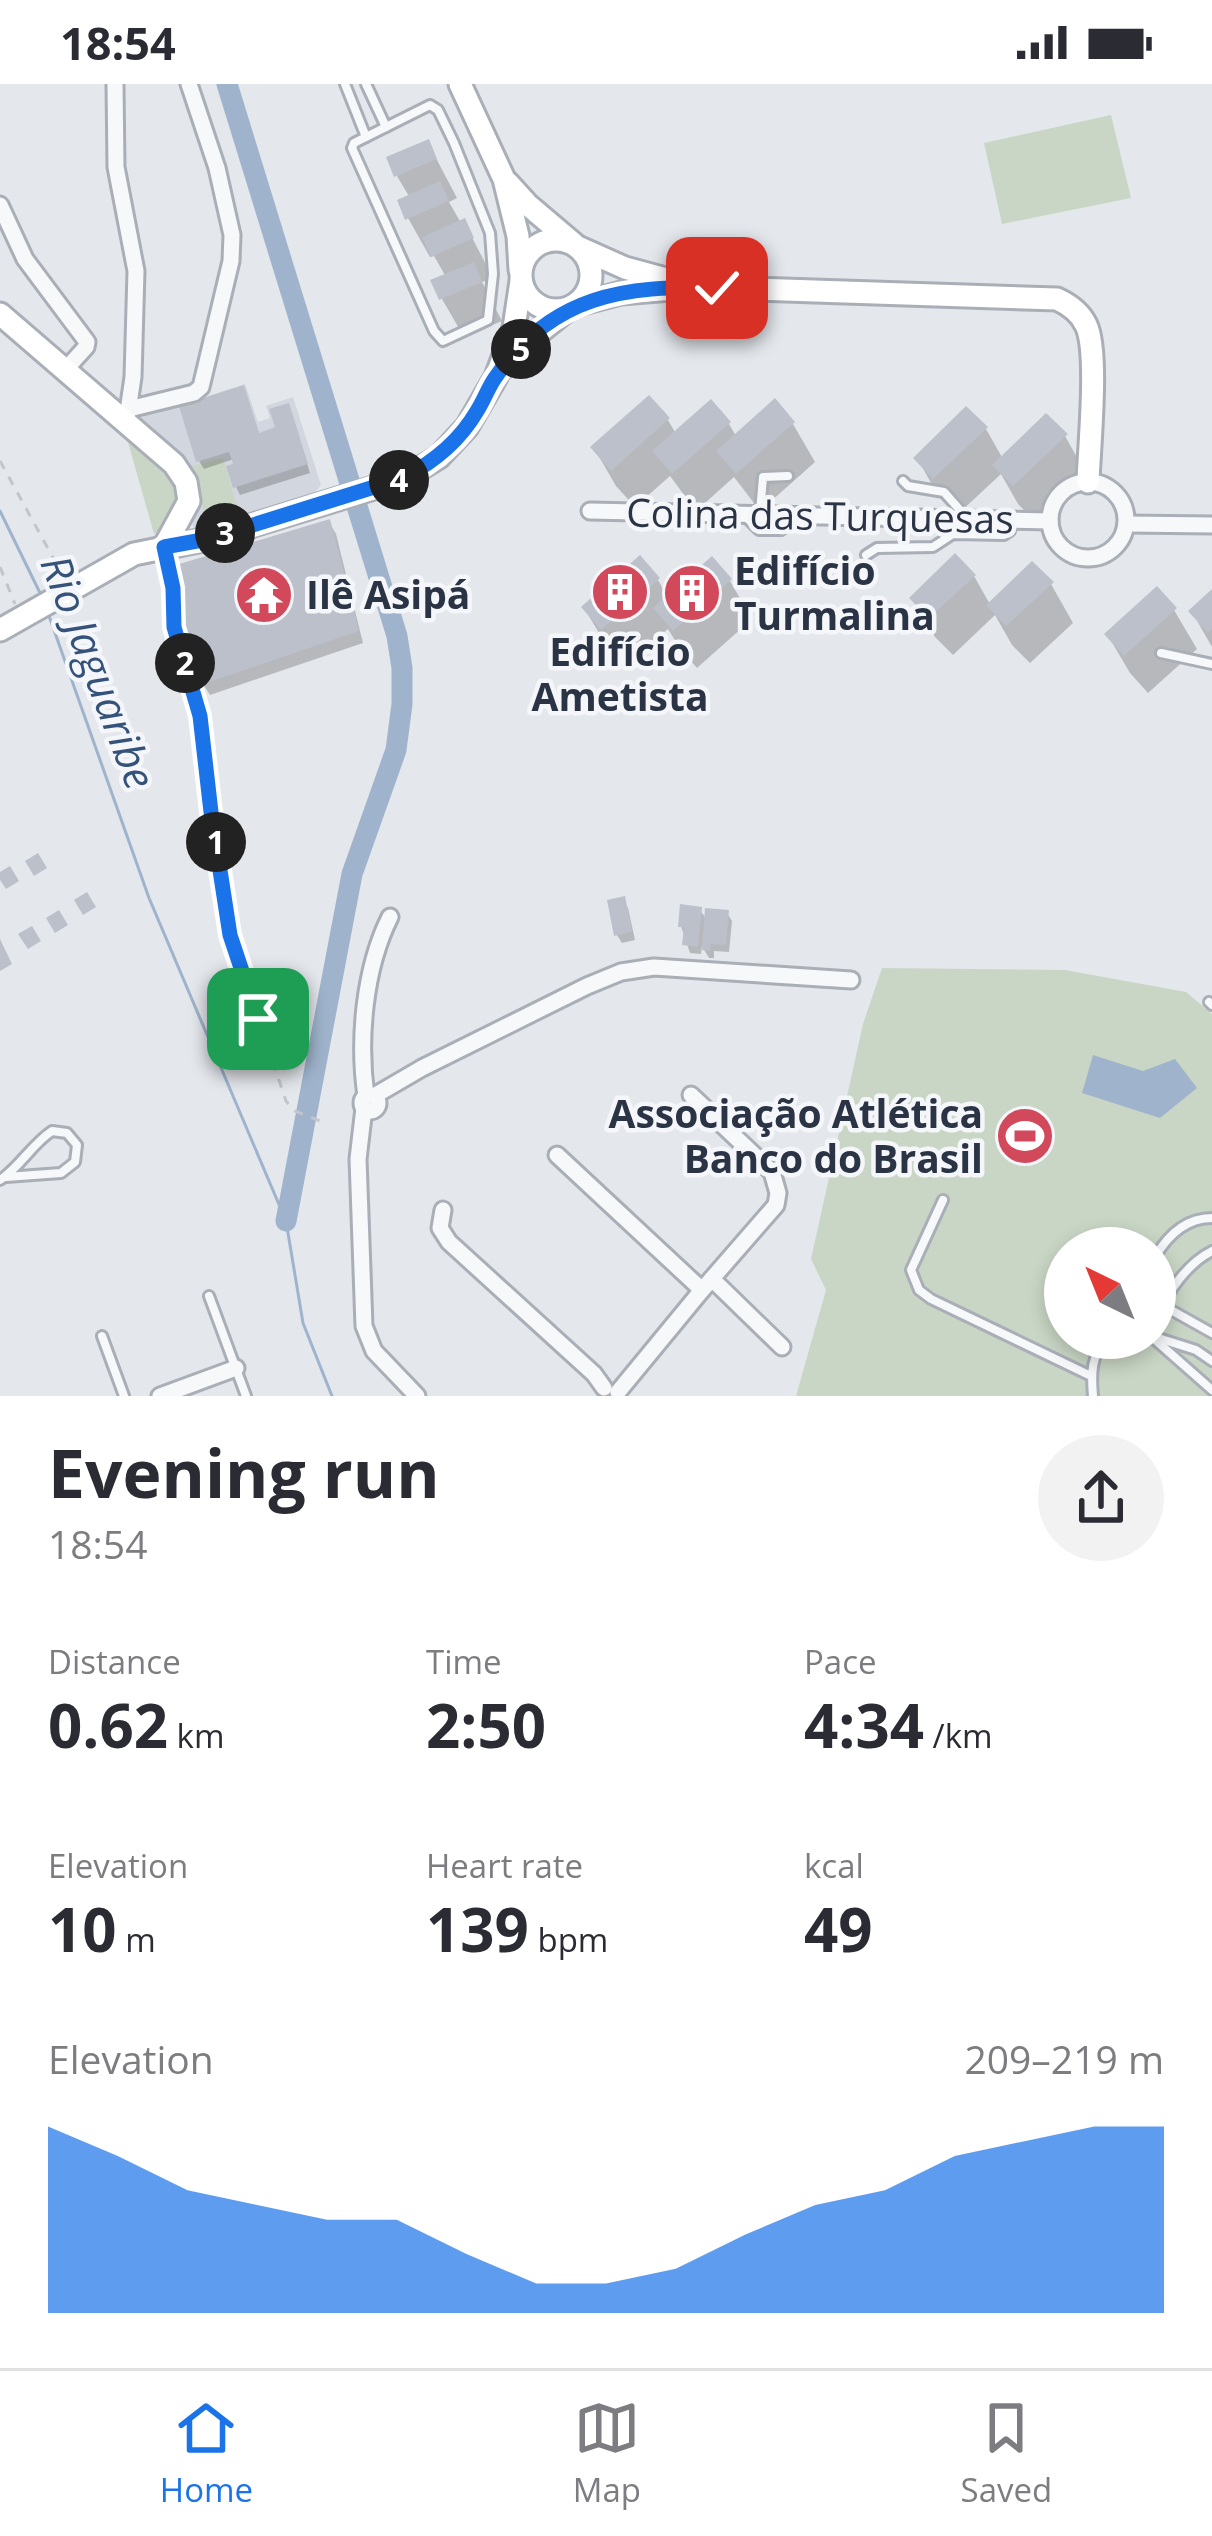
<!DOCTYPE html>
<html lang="en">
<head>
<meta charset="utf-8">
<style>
	body { margin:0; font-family:"Open Sans",sans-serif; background:#f2f2f3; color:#2b2b33; height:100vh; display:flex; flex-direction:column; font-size:45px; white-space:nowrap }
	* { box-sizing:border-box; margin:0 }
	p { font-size:39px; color:#7c7c81 }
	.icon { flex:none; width:66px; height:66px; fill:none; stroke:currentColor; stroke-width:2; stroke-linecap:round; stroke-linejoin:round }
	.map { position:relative; height:1312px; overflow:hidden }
	.side { display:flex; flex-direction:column; background:#fff; flex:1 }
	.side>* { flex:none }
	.needle { width:78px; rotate:317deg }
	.fabs { position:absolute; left:1044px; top:1143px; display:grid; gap:24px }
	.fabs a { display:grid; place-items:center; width:132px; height:132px; border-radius:50%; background:#fff; box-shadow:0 6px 18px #0003; font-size:60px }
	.pin { position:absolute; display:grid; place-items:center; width:102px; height:102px; color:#fff; margin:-51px; border-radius:24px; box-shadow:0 6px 18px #0006 }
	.km { position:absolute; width:60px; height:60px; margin:-30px; border-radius:50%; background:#222; color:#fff; font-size:33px; line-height:60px; text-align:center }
	.round { display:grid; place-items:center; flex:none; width:126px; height:126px; border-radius:63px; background:#f2f2f3 }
	.head { display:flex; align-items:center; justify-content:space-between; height:204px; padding:0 48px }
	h1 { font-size:66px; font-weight:700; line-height:90px }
	.figures { display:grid; grid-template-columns:repeat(3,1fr); gap:18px; height:204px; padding:12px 48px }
	.figures div { display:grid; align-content:center }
	.figures b { font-size:60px; font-weight:700 }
	.figures small { font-size:33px; font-weight:400 }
	.figures p { font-size:33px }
	.chart { height:336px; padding:24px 48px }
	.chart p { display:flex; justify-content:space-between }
	.chart svg { width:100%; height:216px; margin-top:12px; fill:#1a73e8; opacity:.7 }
	.status { display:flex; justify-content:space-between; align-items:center; height:84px; padding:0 60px; background:#fff; direction:ltr }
	.status svg { height:33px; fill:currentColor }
	.tabs { display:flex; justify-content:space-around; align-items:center; height:168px; border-top:3px solid #e1e1e2; background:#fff; font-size:33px; color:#7c7c81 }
	.tabs a { display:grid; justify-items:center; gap:6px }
	.tabs .current { color:#1a73e8 }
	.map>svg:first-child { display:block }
	.built { fill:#d2d6de }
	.green { fill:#c9d6c5; fill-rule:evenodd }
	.water { fill:#9fb4cc }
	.shadow { fill:#0003 }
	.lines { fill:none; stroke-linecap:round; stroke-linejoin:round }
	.stream { stroke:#9fb4cc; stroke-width:3 }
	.river { stroke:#9fb4cc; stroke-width:21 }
	.building { fill:#bbc0ca }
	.lane-casing { stroke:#a9aeb7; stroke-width:14 }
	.street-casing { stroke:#a9aeb7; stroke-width:21 }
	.secondary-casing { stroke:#a9aeb7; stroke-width:27 }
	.path { stroke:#c2c5cb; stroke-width:3; stroke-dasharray:9 9; stroke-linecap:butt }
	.lane { stroke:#f7f8fa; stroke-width:8 }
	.street { stroke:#f7f8fa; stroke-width:15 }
	.secondary { stroke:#fff; stroke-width:21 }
	.route-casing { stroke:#fff; stroke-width:24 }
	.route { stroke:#1a73e8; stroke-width:15 }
	.labels { text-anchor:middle; stroke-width:9; stroke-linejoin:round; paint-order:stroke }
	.street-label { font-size:39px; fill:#2b3445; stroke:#f4f6f9 }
	.poi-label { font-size:39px; font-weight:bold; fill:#2b3445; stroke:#f4f6f9; text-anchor:start }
	.water-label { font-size:42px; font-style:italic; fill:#34527a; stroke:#f4f6f9 }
</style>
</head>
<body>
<div class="status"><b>18:54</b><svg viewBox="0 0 49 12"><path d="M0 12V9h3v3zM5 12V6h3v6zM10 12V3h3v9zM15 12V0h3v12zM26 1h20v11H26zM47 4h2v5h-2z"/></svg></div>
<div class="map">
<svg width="1212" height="1312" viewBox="0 0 1212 1312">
	<rect width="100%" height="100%" fill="#e4e7ec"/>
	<polygon class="built" points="245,300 258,338 270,334 266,322 293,313 321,401 311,413 194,446 191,433 135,335"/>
	<g class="green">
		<polygon points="1111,31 1131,114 1002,140 984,59"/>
		<path d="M124 344 178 394C180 421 179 433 154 450Z"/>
		<polygon points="223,374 238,426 206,435 192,382"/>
		<path d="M882 884 1065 886 1186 908 1212 930V1312H796L826 1206 811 1175 863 940ZM1065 1164H1155V1254H1065Z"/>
	</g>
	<polygon class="water" points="1093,971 1143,987 1175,975 1197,1004 1160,1034 1082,1009"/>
	<g class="shadow">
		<polygon points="428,59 457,114 449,118 461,139 464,138 493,194 482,198 502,237 464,253 442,215 446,193 434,172 430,173 408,134 410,114 397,92"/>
		<polygon points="243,305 260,352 279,345 292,331 310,389 240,411 236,403 234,375 204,385 199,377"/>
		<polygon points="966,326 986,345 1003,375 1065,352 1087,391 1036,438 1018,420 1001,390 957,431 939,413 917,374"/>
		<polygon points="668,336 676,350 729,340 736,352 793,340 815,378 760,427 734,393 696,427 670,392 635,423 616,402 594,364"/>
		<polygon points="329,438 336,450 363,559 210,611 203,600"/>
		<polygon points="974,492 991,522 1051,500 1073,539 1030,579 1012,561 995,531 953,571 935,553 913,514"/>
		<polygon points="658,496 668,514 730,497 752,535 697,584 679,563 668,545 625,583 607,562 584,524"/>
		<polygon points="1212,509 1212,563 1192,528"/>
		<polygon points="1174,526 1197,565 1148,609 1130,589 1107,550"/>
		<polygon points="623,816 628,824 635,856 622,859 617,851"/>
		<polygon points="700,826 707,836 727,829 732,837 729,868 714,867 714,874 709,874 702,862 701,870 690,869 681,842"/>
	</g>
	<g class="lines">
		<g class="stream">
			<polyline points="0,427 41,511"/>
			<polyline points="49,532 149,814 286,1137 303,1239 332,1312"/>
		</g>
		<polyline class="river" points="227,0 397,552 402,584 402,620 396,666 352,790 286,1137"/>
	</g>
	<g class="building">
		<polygon points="429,55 437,75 394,93 386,73"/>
		<polygon points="440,97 449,117 405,136 397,116"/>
		<polygon points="465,134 474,154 431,173 422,153"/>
		<polygon points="474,178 482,198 439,216 430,196"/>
		<polygon points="244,301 259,349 275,343 269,325 289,319 308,380 233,404 226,382 233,380 229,368 196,378 179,322"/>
		<polygon points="649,311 670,334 611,387 590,363"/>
		<polygon points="775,314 795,338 736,390 716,367"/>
		<polygon points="711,315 731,338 672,390 652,367"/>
		<polygon points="966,322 988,343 933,395 913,374"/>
		<polygon points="1046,329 1068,350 1013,402 992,381"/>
		<polygon points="330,435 359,547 200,601 181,527 175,495 176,481"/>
		<polygon points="955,469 976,491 929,534 909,514"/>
		<polygon points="640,471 660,494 601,546 581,523"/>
		<polygon points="712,472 732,495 673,547 653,524"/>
		<polygon points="1032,477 1054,498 1006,542 986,521"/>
		<polygon points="1157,502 1177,524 1124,572 1104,550"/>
		<polygon points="1212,505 1212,545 1208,549 1188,527"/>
		<polygon points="38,769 47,784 34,792 25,777"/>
		<polygon points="10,782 19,797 6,805 0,796 0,788"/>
		<polygon points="87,808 96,823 83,831 74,816"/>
		<polygon points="625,812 632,848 614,852 607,816"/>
		<polygon points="680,820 702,823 698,863 682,861 684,843 678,843"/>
		<polygon points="705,824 729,826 726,861 711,860 710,867 702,866"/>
		<polygon points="59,826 68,841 55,849 46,834"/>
		<polygon points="32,842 41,857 28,865 18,850"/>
		<polygon points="0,855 12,880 0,887"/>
	</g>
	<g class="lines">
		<g class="lane-casing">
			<g id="lane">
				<polyline points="345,0 366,53"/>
				<polyline points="366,0 386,43"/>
				<polygon points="430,21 438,26 454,59 490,149 493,190 488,236 443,257 434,247 352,64 354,59"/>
				<polyline points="903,397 908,402 944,408 967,434"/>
				<polyline points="760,428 763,393 788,392"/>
				<polyline points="743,430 759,446 781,446 794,434"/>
				<polyline points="164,464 174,504 174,543 200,632"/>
				<polyline points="866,471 877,464 933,463 953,450 1004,451 1010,447 1012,438"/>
				<polyline points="1161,569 1212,580"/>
				<polyline points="1209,918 1212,921"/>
				<path d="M0 1096C20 1083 32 1060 52 1047L67 1049 77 1061 75 1078 61 1089 6 1093"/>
				<polyline points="943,1116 911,1186 919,1206 931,1215 1091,1292"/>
				<path d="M1155 1173C1168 1151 1186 1134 1212 1134"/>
				<polyline points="209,1212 246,1312"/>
				<polyline points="1162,1221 1212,1249"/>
				<path d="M1155 1233C1169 1208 1186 1180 1212 1167"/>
				<polyline points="102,1252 124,1312"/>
				<polyline points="1155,1253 1196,1266 1212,1277"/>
				<polyline points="1153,1254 1212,1306"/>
				<path d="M1093 1312C1091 1290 1091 1271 1107 1254"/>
			</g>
		</g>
		<g class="street-casing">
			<g id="street">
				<polyline points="115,0 116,83 136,187 133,293 127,334"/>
				<polyline points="0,121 25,175 87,258 86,263 66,285"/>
				<polyline points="129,325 194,309 201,303 231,177 232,151 217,84 189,0"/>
				<circle cx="1088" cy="436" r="38"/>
				<polyline points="590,427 1050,437"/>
				<polyline points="1127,440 1212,441"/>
				<circle cx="370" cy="1019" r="8"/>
				<path d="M366 1012C358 956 364 885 390 833"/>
				<polyline points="374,1012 422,984 587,902 621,888 654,883 851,896"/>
				<polyline points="364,1024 358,1075 364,1242 374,1267 417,1312"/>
				<polyline points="557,1071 702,1206"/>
				<polyline points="443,1126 440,1144 449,1158 594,1290 604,1304"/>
				<polyline points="712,1195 782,1263"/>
				<polyline points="618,1308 702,1206 776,1121 778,1109 772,1088 691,1011"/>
				<polyline points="160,1312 236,1284"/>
			</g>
		</g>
		<g class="secondary-casing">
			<g id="secondary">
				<polyline points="460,0 504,95 518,152 520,186"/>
				<polyline points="508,99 528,121 574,160"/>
				<circle cx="556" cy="191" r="35"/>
				<polyline points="578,163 625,184 673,197"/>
				<path d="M575 221 621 209 696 203 1057 215C1070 221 1080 228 1086 241 1099 267 1089 364 1088 398"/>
				<polyline points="0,230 174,380 186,398 189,417 164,463"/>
				<polyline points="504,283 531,255 568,225"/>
				<polyline points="0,546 134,470 208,455 403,395 439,373 467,343 496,293 514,244 521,197"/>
			</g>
		</g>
		<g class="path">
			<polyline points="0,377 62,490"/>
			<polyline points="0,483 15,520"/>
			<polyline points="202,645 211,728 230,851 286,1017 295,1027 320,1037"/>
		</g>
		<use href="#lane" class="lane"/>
		<use href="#street" class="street"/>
		<use href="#secondary" class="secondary"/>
	</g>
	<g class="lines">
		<g class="route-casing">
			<path id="route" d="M258 935 230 851 211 728 200 632 174 543 173 504 164 463 208 455 403 394C434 378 459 358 477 327 484 316 488 304 495 294 551 211 625 201 717 204"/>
		</g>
		<use href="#route" class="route"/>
	</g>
	<defs>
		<g id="building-disc" transform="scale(3)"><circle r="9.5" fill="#d1495b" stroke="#f4f6f9"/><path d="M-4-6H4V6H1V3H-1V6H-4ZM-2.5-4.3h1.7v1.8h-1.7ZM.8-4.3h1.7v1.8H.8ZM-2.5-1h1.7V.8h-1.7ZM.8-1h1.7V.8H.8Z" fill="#fff"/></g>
		<g id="temple-disc" transform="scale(3)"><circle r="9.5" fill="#d1495b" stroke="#f4f6f9"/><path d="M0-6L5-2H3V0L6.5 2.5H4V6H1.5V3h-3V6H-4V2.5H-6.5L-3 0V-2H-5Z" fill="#fff"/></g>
		<g id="stadium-disc" transform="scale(3)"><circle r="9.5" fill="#d1495b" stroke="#f4f6f9"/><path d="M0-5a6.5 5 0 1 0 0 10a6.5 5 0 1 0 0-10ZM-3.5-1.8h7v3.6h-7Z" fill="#fff"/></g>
	</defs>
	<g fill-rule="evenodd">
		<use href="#building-disc" x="620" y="508"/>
		<use href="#building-disc" x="692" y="509"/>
		<use href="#temple-disc" x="264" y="511"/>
		<use href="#stadium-disc" x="1025" y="1052"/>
	</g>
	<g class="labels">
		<g class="street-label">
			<text transform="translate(820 432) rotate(1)" y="14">Colina das Turquesas</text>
		</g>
		<g class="poi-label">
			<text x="734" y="501">Edifício<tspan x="734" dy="45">Turmalina</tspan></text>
			<text x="306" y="525">Ilê Asipá</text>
			<text x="620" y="582" text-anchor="middle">Edifício<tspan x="620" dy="45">Ametista</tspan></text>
			<text x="983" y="1044" text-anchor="end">Associação Atlética<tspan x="983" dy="45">Banco do Brasil</tspan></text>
		</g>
		<g class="water-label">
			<text transform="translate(98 588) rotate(69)" y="15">Rio Jaguaribe</text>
		</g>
	</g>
</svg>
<div class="fabs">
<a><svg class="needle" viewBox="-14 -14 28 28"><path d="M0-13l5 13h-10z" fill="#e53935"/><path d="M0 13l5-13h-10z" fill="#7c7c81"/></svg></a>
</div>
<div class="pin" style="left:258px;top:935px;background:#1e9e55"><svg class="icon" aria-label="arrive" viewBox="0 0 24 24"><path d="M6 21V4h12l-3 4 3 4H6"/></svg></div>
<div class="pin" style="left:717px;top:204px;background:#d93025"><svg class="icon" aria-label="check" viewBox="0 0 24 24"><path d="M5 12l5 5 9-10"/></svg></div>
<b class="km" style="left:216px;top:758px">1</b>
<b class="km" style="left:185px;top:579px">2</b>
<b class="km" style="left:225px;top:449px">3</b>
<b class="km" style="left:399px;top:396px">4</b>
<b class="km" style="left:521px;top:265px">5</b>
</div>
<section class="side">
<div class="head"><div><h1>Evening run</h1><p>18:54</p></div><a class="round"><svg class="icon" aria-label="share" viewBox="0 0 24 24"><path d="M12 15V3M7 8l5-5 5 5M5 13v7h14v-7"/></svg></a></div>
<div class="figures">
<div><p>Distance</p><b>0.62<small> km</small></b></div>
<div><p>Time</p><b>2:50</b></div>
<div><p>Pace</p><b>4:34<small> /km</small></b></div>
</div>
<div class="figures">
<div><p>Elevation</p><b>10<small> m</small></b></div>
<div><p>Heart rate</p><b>139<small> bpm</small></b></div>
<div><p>kcal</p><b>49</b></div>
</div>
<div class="chart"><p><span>Elevation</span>209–219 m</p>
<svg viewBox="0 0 160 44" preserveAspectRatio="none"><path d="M0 44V6L10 12L20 19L30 22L40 25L50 25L60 32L70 38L80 38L90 35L100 28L110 22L120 19L130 12L140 9L150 6L160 6V44z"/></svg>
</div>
</section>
<nav class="tabs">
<a class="current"><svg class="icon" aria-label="home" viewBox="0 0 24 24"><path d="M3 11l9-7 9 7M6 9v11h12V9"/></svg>Home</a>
<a><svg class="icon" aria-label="map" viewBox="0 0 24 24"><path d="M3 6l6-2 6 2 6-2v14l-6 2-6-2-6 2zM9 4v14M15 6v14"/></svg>Map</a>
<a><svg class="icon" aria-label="saved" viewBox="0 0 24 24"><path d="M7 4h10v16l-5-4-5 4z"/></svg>Saved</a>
</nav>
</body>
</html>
